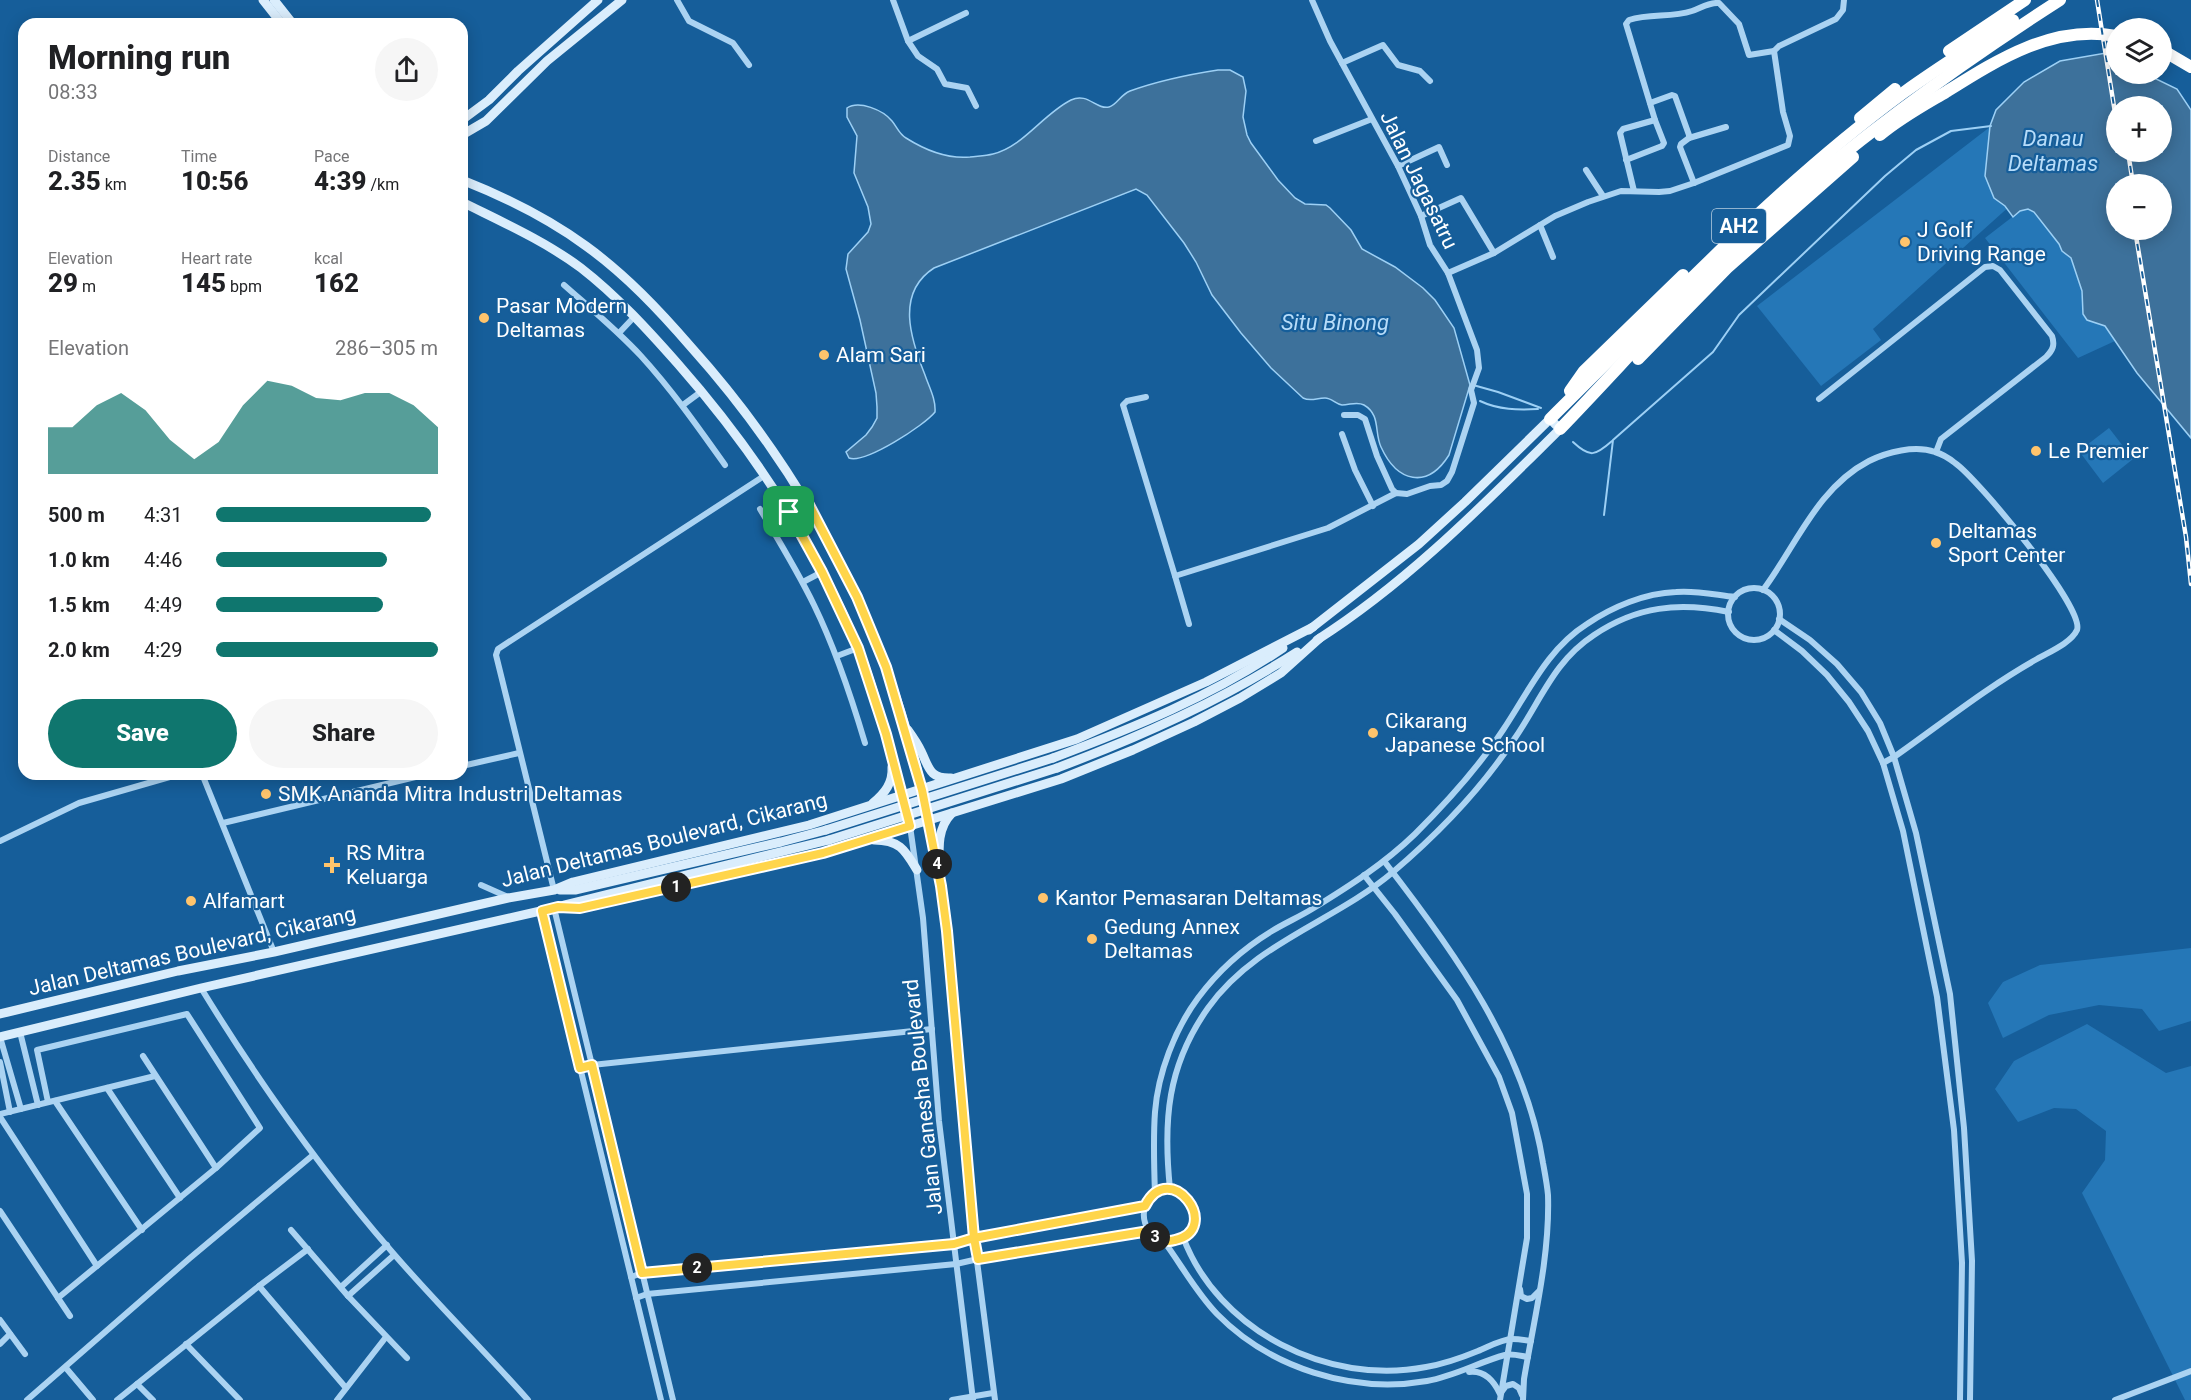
<!DOCTYPE html>
<html lang="en">
<head>
<meta charset="utf-8">
<style>
	body { margin:0; font-family:Roboto,sans-serif; background:#f6f6f6; color:#202124; height:100vh; display:flex; flex-direction:column; font-size:22px; white-space:nowrap }
	* { box-sizing:border-box; margin:0 }
	p { font-size:20px; color:#757577 }
	.icon { flex:none; width:33px; height:33px; fill:none; stroke:currentColor; stroke-width:2; stroke-linecap:round; stroke-linejoin:round }
	.map { position:relative; flex:1; overflow:hidden }
	.panel { position:absolute; left:18px; top:18px; width:450px; height:762px; display:flex; flex-direction:column; background:#fff; border-radius:18px; box-shadow:0 3px 15px #0003 }
	.panel>* { flex:none }
	.buttons { position:absolute; left:2106px; top:18px; display:grid; gap:12px }
	.buttons a { display:grid; place-items:center; width:66px; height:66px; border-radius:50%; background:#fff; box-shadow:0 3px 15px #0003; font-size:30px }
	.pin { position:absolute; display:grid; place-items:center; width:51px; height:51px; color:#fff; margin:-26px; border-radius:12px; box-shadow:0 3px 9px #0006 }
	.km { position:absolute; width:30px; height:30px; margin:-15px; border-radius:50%; background:#222; color:#fff; font-size:16px; line-height:30px; text-align:center }
	.round { display:grid; place-items:center; flex:none; width:63px; height:63px; border-radius:32px; background:#f6f6f6 }
	.head { display:flex; align-items:center; justify-content:space-between; height:102px; padding:0 30px }
	h1 { font-size:33px; font-weight:800; line-height:45px }
	.figures { display:grid; grid-template-columns:repeat(3,1fr); gap:9px; height:102px; padding:6px 30px }
	.figures div { display:grid; align-content:center }
	.figures b { font-size:26px; font-weight:800 }
	.figures small { font-size:16px; font-weight:400 }
	.figures p { font-size:16px }
	.chart { height:168px; padding:12px 30px }
	.chart p { display:flex; justify-content:space-between }
	.chart svg { width:100%; height:108px; margin-top:6px; fill:#0f766e; opacity:.7 }
	.action { display:flex; gap:12px; margin-top:auto; padding:12px 30px }
	.action a { flex:1; height:69px; border-radius:36px; background:#0f766e; color:#fff; font-size:24px; font-weight:800; line-height:69px; text-align:center }
	.action a+a { background:#f6f6f6; color:#202124 }
	ul { padding:0 30px; list-style:none; font-size:20px }
	li { display:grid; grid-template-columns:96px 72px 1fr; align-items:center; height:45px }
	li i { height:15px; border-radius:8px; background:#0f766e }
	.map>svg:first-child { display:block }
	.green { fill:#2577b7 }
	.water { fill:#3d719b; stroke:#9dd0f5; stroke-width:1.5; fill-rule:evenodd }
	.lines { fill:none; stroke-linecap:round; stroke-linejoin:round }
	.stream { stroke:#9dd0f5; stroke-width:2 }
	.street { stroke:#abd3f2; stroke-width:6 }
	.secondary { stroke:#daedfc; stroke-width:9 }
	.highway { stroke:#fff; stroke-width:12 }
	.rail-casing { stroke:#fff; stroke-width:4.5 }
	.rail { stroke:#165e9a; stroke-width:2; stroke-dasharray:7; stroke-linecap:butt }
	.secondary-bridge { stroke:#daedfc; stroke-width:9 }
	.route-casing { stroke:#fff; stroke-width:12 }
	.route { stroke:#ffd54a; stroke-width:8 }
	.poi-dot { fill:#ffc46c; stroke:#165e9a; stroke-width:2 }
	.labels { text-anchor:middle; stroke-width:4.5; stroke-linejoin:round; paint-order:stroke }
	.shield { fill:#165e9a; stroke:#b9cfe1; stroke-width:1.5 }
	.shield-label { font-size:20px; font-weight:bold; fill:#fff }
	.street-label { font-size:21px; fill:#fff; stroke:#165e9a }
	.poi-label { font-size:21px; fill:#fff; stroke:#165e9a; text-anchor:start }
	.water-label { font-size:22px; font-style:italic; fill:#b7dcf9; stroke:#165e9a }
</style>
</head>
<body>
<div class="map">
<svg width="2191" height="1400" viewBox="0 0 2191 1400">
	<rect width="100%" height="100%" fill="#165e9a"/>
	<g class="green">
		<polygon points="1999,120 2042,177 1873,329 1881,340 1821,386 1757,306"/>
		<polygon points="2028,209 2034,212 2059,244 2062,251 2071,258 2082,291 2083,314 2087,320 2105,326 2115,341 2078,358 1985,238 2020,211"/>
		<polygon points="2109,428 2133,459 2103,483 2079,451"/>
		<polygon points="2191,948 2191,1021 2159,1031 2142,1009 2099,1005 2049,1015 2003,1038 1988,1003 2003,982 2040,965"/>
		<polygon points="2087,1024 2166,1073 2191,1066 2191,1400 2185,1400 2082,1193 2105,1160 2106,1131 2076,1109 2054,1108 2018,1122 1995,1089 2014,1061"/>
	</g>
	<g class="water">
		<path d="M2106 53 2116 59V74H2146L2177 89 2191 110V438L2137 373 2105 326 2087 320 2083 314 2082 291 2071 258 2062 251 2059 244 2034 212 2028 209 2020 211 2013 217 2005 206 1994 198 1985 176 1990 126 1996 110 2024 82 2060 61ZM2116 106H2162V152H2116ZM2116 184H2162V230H2116Z"/>
		<path d="M1218 70H1230L1243 77 1246 91 1243 117 1247 135 1251 143 1278 180 1295 198 1305 204 1326 205 1330 208 1351 230 1362 249 1395 267 1423 288 1435 300 1454 328 1470 385 1449 455C1427 490 1397 482 1381 447 1374 432 1381 415 1364 405 1357 401 1350 405 1342 405 1335 404 1332 398 1325 398 1316 398 1311 402 1303 398L1271 368 1241 333 1212 295 1196 262 1184 243 1147 195 1136 189 934 268C895 293 911 340 925 375 929 387 936 399 935 412 925 425 865 464 849 458L846 452 866 435 872 427 877 418V407L876 393 860 320 846 269 848 254 868 232 871 224 868 207 854 173 857 136 847 117V108C859 100 883 110 892 121 897 127 899 134 906 138 925 150 948 159 970 157 977 156 985 156 993 154 1023 147 1043 114 1071 100 1088 92 1096 110 1109 107 1117 105 1120 95 1130 91 1155 82 1192 74 1218 70Z"/>
	</g>
	<g class="lines">
		<g class="stream">
			<polyline points="1473,385 1498,392 1541,408"/>
			<path d="M1480 401C1499 410 1518 410 1538 409"/>
			<path d="M1573 442C1590 458 1595 456 1612 441"/>
			<polyline points="1604,515 1613,440 1713,352 1739,315 1885,176 1916,150 1951,131 1991,126"/>
		</g>
		<g class="street">
			<polyline points="677,0 689,21 733,43 749,65"/>
			<polyline points="893,0 908,41 918,56 937,69 945,84 967,88 976,106"/>
			<polyline points="908,41 966,13"/>
			<polyline points="1342,63 1383,45 1398,65 1420,71 1430,81"/>
			<polyline points="1650,103 1672,95 1675,96 1689,135 1689,138 1681,144 1680,147 1694,183"/>
			<polyline points="1689,138 1726,127"/>
			<polyline points="1316,141 1372,119"/>
			<path d="M1626 160 1662 146 1664 143 1655 120 1626 24 1629 20C1650 13 1671 18 1692 11 1701 8 1709 2 1719 3L1739 24 1749 55 1774 51"/>
			<polyline points="1398,166 1439,147 1447,165"/>
			<polyline points="1586,170 1603,196"/>
			<polyline points="1634,191 1620,133 1623,129 1655,120"/>
			<polyline points="1421,216 1461,198 1494,253"/>
			<polyline points="1540,225 1553,257"/>
			<polyline points="1448,273 1494,253 1555,216 1588,202 1621,191 1659,192 1670,191 1694,183 1788,145 1790,136 1783,112 1774,51 1779,46 1836,19 1843,10 1844,0"/>
			<path d="M564 285C590 308 617 330 641 356 672 390 698 427 725 465"/>
			<polyline points="619,333 635,316"/>
			<polyline points="1146,397 1127,401 1123,405 1175,576 1328,528 1396,493 1407,494 1430,486 1441,485 1447,481 1452,472 1474,403 1471,390 1479,368 1477,350 1448,273 1430,245 1421,216 1398,166 1330,41 1312,0"/>
			<path d="M1819 399 1985 267 1993 266 2000 270 2052 336C2055 345 2053 350 2046 357L1941 439 1936 452"/>
			<polyline points="683,405 702,391"/>
			<polyline points="1344,415 1358,415 1365,419 1377,456 1392,489 1396,493"/>
			<polyline points="1342,434 1355,470 1373,506"/>
			<path d="M760 509C779 541 798 572 814 605 836 650 851 696 865 743"/>
			<polyline points="1175,576 1189,624"/>
			<polyline points="803,582 822,572"/>
			<circle cx="1754" cy="614" r="26"/>
			<path d="M1763 590C1796 546 1817 488 1869 461 1887 452 1915 445 1935 452 1942 454 1950 459 1955 463 1977 478 2085 608 2077 630 2071 643 2049 652 2037 659 1987 687 1941 724 1894 757L1883 763"/>
			<polyline points="1779,619 1810,640 1837,664 1861,692 1880,723 1894,757 1916,833 1950,994 1964,1128 1972,1261 1970,1400"/>
			<polyline points="1774,630 1802,651 1827,675 1849,702 1868,731 1883,763 1903,831 1937,997 1954,1130 1962,1263 1960,1400"/>
			<polyline points="837,656 858,648"/>
			<polyline points="462,766 519,753"/>
			<polyline points="202,774 274,952"/>
			<polyline points="928,820 936,857"/>
			<polyline points="223,823 428,774"/>
			<polyline points="910,826 923,918 939,1121 973,1400"/>
			<polyline points="0,841 79,803 180,774"/>
			<path d="M1384 861C1454 951 1525 1049 1543 1163 1545 1174 1547 1184 1548 1195 1550 1256 1534 1319 1524 1379L1523 1400"/>
			<polyline points="1364,875 1395,914 1457,1000 1499,1077 1512,1113 1527,1194 1527,1238 1500,1400"/>
			<polyline points="940,879 947,931 974,1238 995,1400"/>
			<polyline points="481,885 508,897"/>
			<polyline points="554,890 496,655 498,649 764,476"/>
			<polyline points="554,908 673,1400"/>
			<polyline points="542,911 661,1400"/>
			<path d="M201 988C258 1081 321 1170 393 1253 436 1303 484 1350 528 1400"/>
			<polyline points="20,1032 38,1105"/>
			<polyline points="0,1037 21,1109"/>
			<polyline points="143,1056 216,1168"/>
			<polyline points="0,1062 10,1112"/>
			<polyline points="580,1068 592,1065 932,1029"/>
			<polyline points="107,1088 180,1198"/>
			<polyline points="55,1101 142,1230"/>
			<polyline points="48,1102 37,1050 187,1014 260,1128 216,1168 58,1298"/>
			<polyline points="0,1114 155,1076"/>
			<polyline points="0,1117 97,1266"/>
			<path d="M1170 1189C1163 1121 1167 1066 1208 1008 1255 942 1334 922 1393 872 1439 833 1482 788 1515 738 1541 700 1554 661 1594 635 1637 606 1679 602 1729 612"/>
			<path d="M1155 1194C1154 1166 1153 1139 1155 1112 1158 1073 1175 1029 1198 998 1218 971 1244 948 1272 931 1285 923 1299 917 1312 909 1348 887 1384 864 1415 834 1447 802 1478 768 1503 730 1528 693 1547 649 1587 624 1612 607 1645 593 1676 592 1695 590 1716 595 1735 597"/>
			<polyline points="0,1211 70,1316"/>
			<polyline points="291,1230 348,1296 407,1358"/>
			<path d="M1183 1237C1218 1331 1328 1386 1426 1367 1444 1364 1461 1358 1478 1351 1488 1347 1502 1339 1512 1339 1518 1339 1525 1340 1531 1341"/>
			<path d="M1163 1240C1181 1264 1195 1291 1217 1314 1270 1368 1352 1394 1427 1381 1455 1376 1479 1362 1505 1355 1512 1353 1521 1356 1528 1357"/>
			<polyline points="631,1277 642,1273 954,1244 1145,1206"/>
			<polyline points="259,1286 346,1388"/>
			<polyline points="341,1287 387,1245"/>
			<polyline points="1520,1289 1521,1296 1527,1299 1532,1298 1539,1291"/>
			<polyline points="348,1296 394,1255"/>
			<path d="M636 1298 647 1294 956 1264 978 1259 1149 1231C1174 1256 1210 1224 1189 1199 1168 1173 1130 1202 1149 1231"/>
			<polyline points="0,1320 25,1354"/>
			<polyline points="0,1344 10,1334"/>
			<polyline points="186,1344 240,1400"/>
			<polyline points="66,1368 93,1400"/>
			<path d="M1469 1372C1485 1370 1494 1381 1500 1394L1506 1386 1513 1384 1519 1388 1522 1395"/>
			<polyline points="137,1384 153,1400"/>
			<polyline points="27,1400 190,1258 313,1155"/>
			<polyline points="117,1400 259,1286 308,1249"/>
			<polyline points="337,1400 386,1337"/>
			<polyline points="952,1400 993,1393"/>
			<polyline points="2115,1400 2191,1371"/>
		</g>
		<g class="secondary">
			<polyline points="263,0 282,24"/>
			<polyline points="274,0 293,24"/>
			<polyline points="462,120 489,100 518,71 598,0"/>
			<polyline points="462,135 486,121 547,61 622,0"/>
			<path d="M462 180C505 197 549 219 586 246 626 275 659 310 691 347 805 474 886 627 923 794"/>
			<path d="M462 202C502 222 545 241 581 268 617 296 648 330 678 364 752 448 815 544 858 648 873 684 882 723 893 760 896 774 901 786 904 800"/>
			<path d="M1309 630 1419 544 1465 502 1550 419 1560 429C1483 505 1408 582 1317 640"/>
			<path d="M908 730C913 737 918 744 921 751 929 767 929 779 951 778"/>
			<path d="M1053 758C1133 728 1212 696 1283 648"/>
			<path d="M1057 768C1142 736 1220 701 1297 652"/>
			<path d="M873 803C885 793 893 783 892 767"/>
			<path d="M874 840C900 840 905 850 917 870"/>
			<path d="M940 880C940 857 934 831 952 813"/>
			<polyline points="560,890 575,890 781,842 826,830"/>
			<polyline points="564,905 829,840"/>
			<polyline points="0,1014 178,971 274,952 508,898 554,890 573,882 809,825 1077,739 1206,682 1313,627"/>
			<polyline points="0,1037 201,988 558,907 580,908 823,853 1061,779 1133,750 1194,722 1240,698 1281,673 1320,638"/>
		</g>
		<g class="highway">
			<polyline points="2162,50 2191,67"/>
			<polyline points="1949,51 2025,0"/>
			<polyline points="1860,118 1895,89"/>
			<path d="M1880 135C1900 118 1924 105 1946 92 1997 60 2053 24 2116 36"/>
			<polyline points="1638,359 1727,268 1853,157"/>
			<polyline points="1570,391 1584,371 1683,275"/>
			<path d="M1550 419C1664 307 1775 187 1903 93 1939 67 1976 44 2013 20"/>
			<path d="M1560 429C1623 364 1683 294 1751 233 1846 146 1951 70 2060 0"/>
		</g>
		<g class="rail-casing">
			<g id="rail">
				<polyline points="2097,0 2116,119"/>
				<polyline points="2128,152 2133,184"/>
				<polyline points="2135,230 2186,537 2191,584"/>
			</g>
		</g>
		<use href="#rail" class="rail"/>
		<g class="secondary-bridge">
			<polyline points="826,830 1053,758"/>
			<polyline points="829,840 1057,768"/>
		</g>
	</g>
	<g class="lines">
		<g class="route-casing">
			<path id="route" d="M789 512 822 572 858 648 886 734 910 826 823 853 580 908 558 907 542 911 580 1068 592 1065 642 1273 954 1244 974 1238 1145 1206C1170 1156 1224 1229 1175 1240 1165 1243 1156 1238 1149 1231L978 1259 974 1238 947 931 941 886 922 790 886 667 857 597 807 501 789 512"/>
		</g>
		<use href="#route" class="route"/>
	</g>
	<g class="poi-dot">
		<circle cx="1905" cy="242" r="6"/>
		<circle cx="484" cy="318" r="6"/>
		<circle cx="824" cy="355" r="6"/>
		<circle cx="2036" cy="451" r="6"/>
		<circle cx="1936" cy="543" r="6"/>
		<circle cx="1373" cy="733" r="6"/>
		<circle cx="266" cy="794" r="6"/>
		<path d="M329 856h6v6h6v6h-6v6h-6v-6h-6v-6h6z"/>
		<circle cx="1043" cy="898" r="6"/>
		<circle cx="191" cy="901" r="6"/>
		<circle cx="1092" cy="939" r="6"/>
	</g>
	<g class="labels">
		<rect class="shield" x="1712" y="209" width="54" height="34" rx="4.5"/>
		<g class="shield-label">
			<text x="1739" y="233">AH2</text>
		</g>
		<g class="street-label">
			<text transform="translate(1419 180) rotate(64)" y="7">Jalan Jagasatru</text>
			<text transform="translate(664 840) rotate(-14)" y="7">Jalan Deltamas Boulevard, Cikarang</text>
			<text transform="translate(192 951) rotate(-13)" y="7">Jalan Deltamas Boulevard, Cikarang</text>
			<text transform="translate(923 1097) rotate(-96)" y="7">Jalan Ganesha Boulevard</text>
		</g>
		<g class="poi-label">
			<text x="1917" y="237">J Golf<tspan x="1917" dy="24">Driving Range</tspan></text>
			<text x="496" y="313">Pasar Modern<tspan x="496" dy="24">Deltamas</tspan></text>
			<text x="836" y="362">Alam Sari</text>
			<text x="2048" y="458">Le Premier</text>
			<text x="1948" y="538">Deltamas<tspan x="1948" dy="24">Sport Center</tspan></text>
			<text x="1385" y="728">Cikarang<tspan x="1385" dy="24">Japanese School</tspan></text>
			<text x="278" y="801">SMK Ananda Mitra Industri Deltamas</text>
			<text x="346" y="860">RS Mitra<tspan x="346" dy="24">Keluarga</tspan></text>
			<text x="1055" y="905">Kantor Pemasaran Deltamas</text>
			<text x="203" y="908">Alfamart</text>
			<text x="1104" y="934">Gedung Annex<tspan x="1104" dy="24">Deltamas</tspan></text>
		</g>
		<g class="water-label">
			<text x="2053" y="146">Danau<tspan x="2053" dy="25">Deltamas</tspan></text>
			<text x="1335" y="330">Situ Binong</text>
		</g>
	</g>
</svg>
<div class="buttons">
<a><svg class="icon" aria-label="layers" viewBox="0 0 24 24"><path d="M12 4l9 5-9 5-9-5zM3 14l9 5 9-5"/></svg></a>
<a>+</a>
<a>−</a>
</div>
<div class="pin" style="left:789px;top:512px;background:#1e9e55"><svg class="icon" aria-label="arrive" viewBox="0 0 24 24"><path d="M6 21V4h12l-3 4 3 4H6"/></svg></div>
<b class="km" style="left:676px;top:887px">1</b>
<b class="km" style="left:697px;top:1268px">2</b>
<b class="km" style="left:1155px;top:1237px">3</b>
<b class="km" style="left:937px;top:864px">4</b>
<section class="panel">
<div class="head"><div><h1>Morning run</h1><p>08:33</p></div><a class="round"><svg class="icon" aria-label="share" viewBox="0 0 24 24"><path d="M12 15V3M7 8l5-5 5 5M5 13v7h14v-7"/></svg></a></div>
<div class="figures">
<div><p>Distance</p><b>2.35<small> km</small></b></div>
<div><p>Time</p><b>10:56</b></div>
<div><p>Pace</p><b>4:39<small> /km</small></b></div>
</div>
<div class="figures">
<div><p>Elevation</p><b>29<small> m</small></b></div>
<div><p>Heart rate</p><b>145<small> bpm</small></b></div>
<div><p>kcal</p><b>162</b></div>
</div>
<div class="chart"><p><span>Elevation</span>286–305 m</p>
<svg viewBox="0 0 160 44" preserveAspectRatio="none"><path d="M0 44V25L10 25L20 16L30 11L40 18L50 30L60 38L70 31L80 16L90 6L100 8L110 13L120 14L130 11L140 11L150 16L160 25V44z"/></svg>
</div>
<ul>
<li><b>500 m</b>4:31<i style="width:97%"></i></li>
<li><b>1.0 km</b>4:46<i style="width:77%"></i></li>
<li><b>1.5 km</b>4:49<i style="width:75%"></i></li>
<li><b>2.0 km</b>4:29<i style="width:100%"></i></li>
</ul>
<div class="action"><a>Save</a><a>Share</a></div>
</section>
</div>
</body>
</html>
